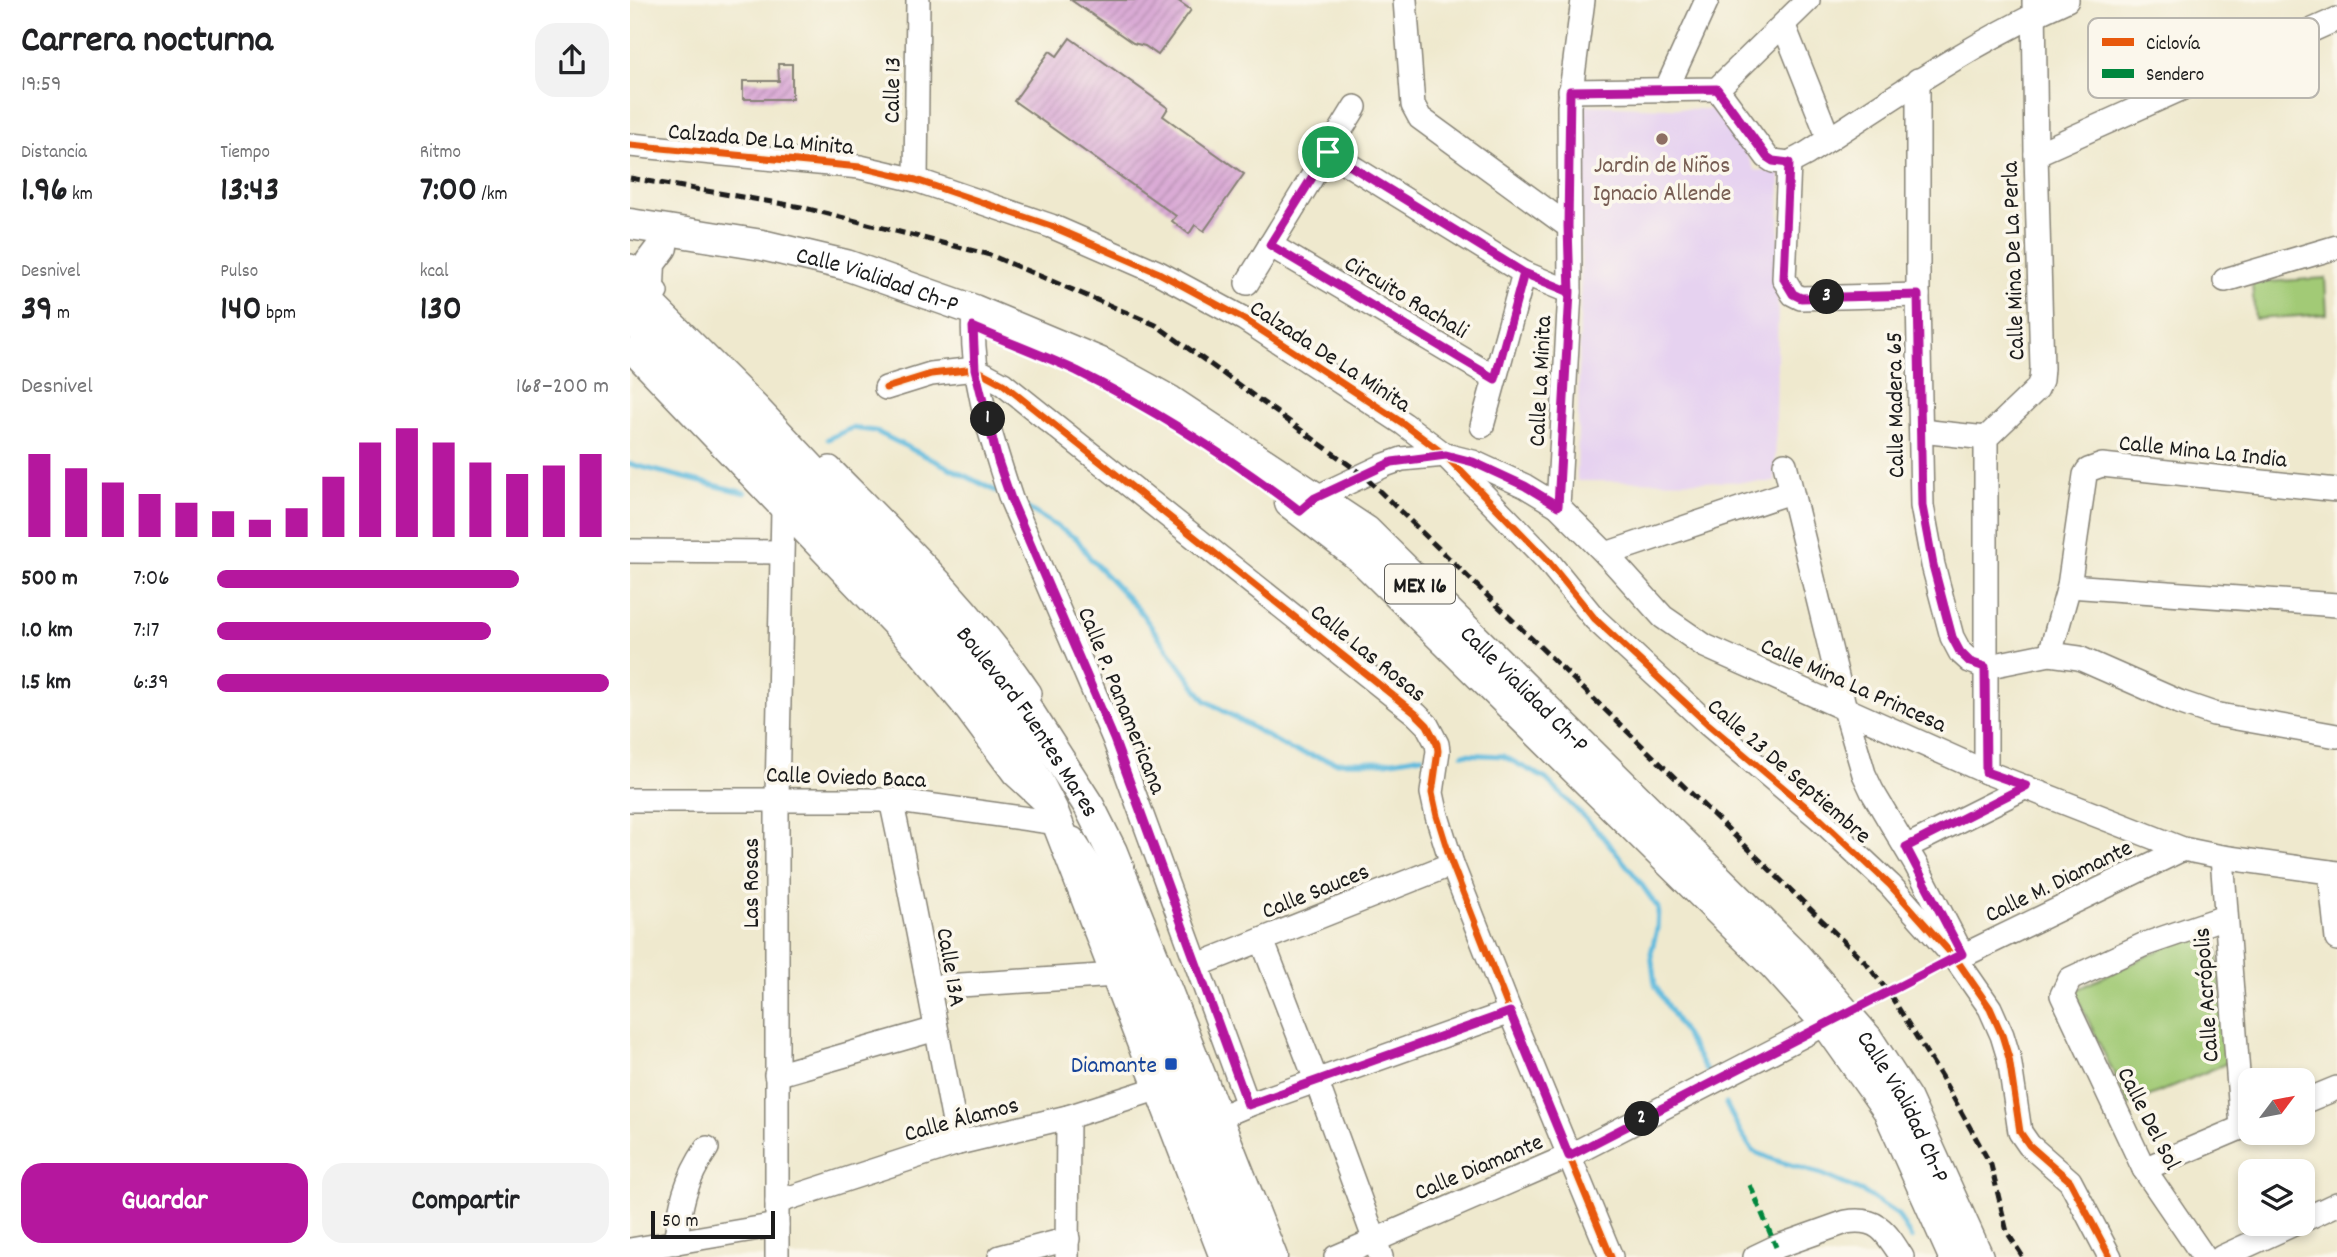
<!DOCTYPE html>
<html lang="es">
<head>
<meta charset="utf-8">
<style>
	body { margin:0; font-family:Dekko,sans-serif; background:#f2f2f2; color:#202124; height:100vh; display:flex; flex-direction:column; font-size:26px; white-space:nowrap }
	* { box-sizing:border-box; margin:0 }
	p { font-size:23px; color:#757577 }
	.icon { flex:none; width:38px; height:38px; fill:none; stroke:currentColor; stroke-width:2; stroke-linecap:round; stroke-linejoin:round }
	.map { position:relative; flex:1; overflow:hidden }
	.side { display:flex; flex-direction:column; background:#fff; width:630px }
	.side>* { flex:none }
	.needle { width:46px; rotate:58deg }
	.buttons { position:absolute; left:1608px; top:1068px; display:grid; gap:14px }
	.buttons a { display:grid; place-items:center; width:77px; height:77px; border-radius:14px; background:#fff; box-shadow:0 4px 10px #0003; font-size:35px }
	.scale { position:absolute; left:21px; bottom:18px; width:124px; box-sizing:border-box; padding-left:7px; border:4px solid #1c1c1c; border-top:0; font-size:19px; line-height:24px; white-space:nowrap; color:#1c1c1c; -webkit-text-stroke:5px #fbf7ec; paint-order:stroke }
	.pin { position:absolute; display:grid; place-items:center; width:60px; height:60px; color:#fff; margin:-30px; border:4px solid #fff; border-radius:50%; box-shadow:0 2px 7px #0007 }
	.km { position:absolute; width:35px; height:35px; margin:-18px; border-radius:50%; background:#222; color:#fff; font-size:19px; line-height:35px; text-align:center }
	.round { display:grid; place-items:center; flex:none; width:74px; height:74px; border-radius:21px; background:#f2f2f2 }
	.headline { display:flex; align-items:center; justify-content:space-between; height:119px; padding:0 21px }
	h1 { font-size:38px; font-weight:800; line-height:52px }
	.stats { display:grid; grid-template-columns:repeat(3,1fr); gap:10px; height:119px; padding:7px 21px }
	.stats div { display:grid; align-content:center }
	.stats b { font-size:35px; font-weight:800 }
	.stats small { font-size:19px; font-weight:400 }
	.stats p { font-size:19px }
	.chart { height:196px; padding:14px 21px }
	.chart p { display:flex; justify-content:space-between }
	.chart svg { width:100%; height:126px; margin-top:7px; stroke:#b5179e; stroke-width:6 }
	.button { display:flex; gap:14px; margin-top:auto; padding:14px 21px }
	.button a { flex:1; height:80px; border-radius:21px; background:#b5179e; color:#fff; font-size:28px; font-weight:800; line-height:80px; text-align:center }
	.button a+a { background:#f2f2f2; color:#202124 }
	ul { padding:0 21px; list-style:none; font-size:23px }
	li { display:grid; grid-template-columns:112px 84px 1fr; align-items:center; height:52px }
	li i { height:18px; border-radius:9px; background:#b5179e }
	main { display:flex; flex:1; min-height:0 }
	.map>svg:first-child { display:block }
	.built { fill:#e6d2f0 }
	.park { fill:#a2ca76; stroke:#5f7349; stroke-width:2 }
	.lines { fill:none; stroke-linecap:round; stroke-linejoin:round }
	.stream { stroke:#5fbadd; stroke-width:5 }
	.building { fill:url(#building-hatch) }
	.minor-casing { stroke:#868275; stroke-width:26 }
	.major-casing { stroke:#868275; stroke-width:33 }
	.path { stroke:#868275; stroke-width:2.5; stroke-dasharray:2 5; stroke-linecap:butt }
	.minor { stroke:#fff; stroke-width:23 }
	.major { stroke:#fff; stroke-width:30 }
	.rail { stroke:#1c1c1c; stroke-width:5; stroke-dasharray:10 5; stroke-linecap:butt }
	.quiet { stroke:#00873e; stroke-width:5; stroke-dasharray:10 5; stroke-linecap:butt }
	.cycleway-casing { stroke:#fbf7ec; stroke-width:11 }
	.cycleway { stroke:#e8590c; stroke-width:7 }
	.route-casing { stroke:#fff; stroke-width:14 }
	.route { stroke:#b5179e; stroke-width:9 }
	.education-dot { fill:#8d6e63; stroke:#fbf7ec; stroke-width:2.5 }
	.transit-dot { fill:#1a4fb4; stroke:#fbf7ec; stroke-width:2.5 }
	.labels { text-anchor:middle; stroke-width:7; stroke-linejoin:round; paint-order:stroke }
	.shield { fill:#fbf7ec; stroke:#5f5e5a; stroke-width:2 }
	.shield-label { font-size:23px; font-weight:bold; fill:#1c1c1c }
	.street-label { font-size:24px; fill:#1c1c1c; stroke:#fbf7ec }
	.education-label { font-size:24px; fill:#785e54; stroke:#fbf7ec }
	.transit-label { font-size:24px; fill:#164399; stroke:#fbf7ec; text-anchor:end }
	.key { fill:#fbf7ec; stroke:#b8b5ae; stroke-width:2 }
	.key-label { font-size:19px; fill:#1c1c1c }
</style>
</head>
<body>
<main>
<section class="side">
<div class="headline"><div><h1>Carrera nocturna</h1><p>19:59</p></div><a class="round"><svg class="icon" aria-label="share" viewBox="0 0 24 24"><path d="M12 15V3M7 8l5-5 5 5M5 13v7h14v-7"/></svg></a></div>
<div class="stats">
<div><p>Distancia</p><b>1.96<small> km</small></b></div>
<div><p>Tiempo</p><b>13:43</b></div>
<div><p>Ritmo</p><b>7:00<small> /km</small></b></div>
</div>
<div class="stats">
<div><p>Desnivel</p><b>39<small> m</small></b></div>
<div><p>Pulso</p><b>140<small> bpm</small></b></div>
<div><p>kcal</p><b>130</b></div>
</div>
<div class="chart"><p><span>Desnivel</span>168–200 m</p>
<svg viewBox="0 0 160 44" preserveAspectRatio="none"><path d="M5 44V15M15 44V20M25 44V25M35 44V29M45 44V32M55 44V35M65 44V38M75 44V34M85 44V23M95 44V11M105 44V6M115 44V11M125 44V18M135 44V22M145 44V19M155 44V15"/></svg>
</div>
<ul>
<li><b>500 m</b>7:06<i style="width:77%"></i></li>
<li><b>1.0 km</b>7:17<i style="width:70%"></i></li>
<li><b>1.5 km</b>6:39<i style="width:100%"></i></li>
</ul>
<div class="button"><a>Guardar</a><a>Compartir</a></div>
</section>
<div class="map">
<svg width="1707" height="1257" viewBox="0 0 1707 1257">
	<defs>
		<pattern id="building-hatch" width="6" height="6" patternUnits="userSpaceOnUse" patternTransform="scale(1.75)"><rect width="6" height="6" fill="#daabd5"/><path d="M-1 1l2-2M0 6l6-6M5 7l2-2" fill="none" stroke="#ba93b6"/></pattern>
	</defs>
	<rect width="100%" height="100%" fill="#fbf7ec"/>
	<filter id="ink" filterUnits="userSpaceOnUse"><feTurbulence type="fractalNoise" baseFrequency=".0143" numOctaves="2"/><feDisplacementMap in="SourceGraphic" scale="14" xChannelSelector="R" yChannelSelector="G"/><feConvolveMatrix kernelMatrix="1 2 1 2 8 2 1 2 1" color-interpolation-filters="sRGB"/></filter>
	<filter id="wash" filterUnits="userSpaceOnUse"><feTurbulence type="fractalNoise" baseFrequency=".00686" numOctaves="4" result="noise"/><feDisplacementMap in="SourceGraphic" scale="28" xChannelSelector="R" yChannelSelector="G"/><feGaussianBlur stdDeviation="1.57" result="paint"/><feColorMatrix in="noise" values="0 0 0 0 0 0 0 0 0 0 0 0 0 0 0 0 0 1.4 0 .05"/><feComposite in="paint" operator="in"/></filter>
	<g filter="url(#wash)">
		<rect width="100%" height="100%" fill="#efe9ce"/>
		<polygon class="built" points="954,105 1095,110 1125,170 1150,173 1145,482 947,481"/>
		<g class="park">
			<polygon points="1695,278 1697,314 1625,319 1622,283"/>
			<polygon points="1586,931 1597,1063 1499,1105 1444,991 1554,938"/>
		</g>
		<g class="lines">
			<g class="stream">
				<polyline points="198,439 222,428 245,431 370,493"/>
				<polyline points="0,464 115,493"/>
				<polyline points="394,506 447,539 460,558 509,610 575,700 661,750 706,762 756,762 792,756"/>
				<polyline points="833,754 873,756 916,779 970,833 1007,878 1028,908 1027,929 1021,953 1025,985 1078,1073"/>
				<polyline points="1096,1104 1111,1133 1123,1151 1144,1160 1191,1174 1235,1193 1268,1215 1281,1238"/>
			</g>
		</g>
		<g id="blocks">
			<g class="building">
				<polygon points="441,0 547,0 561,10 528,55 515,46 503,43"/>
				<polygon points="440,38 538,108 533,116 614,174 574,231 565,225 559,234 542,221 546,216 384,101 420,51 427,56"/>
				<polygon points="148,64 162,64 162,99 113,99 113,81 149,81"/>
			</g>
		</g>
	</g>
	<g filter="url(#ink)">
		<use href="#blocks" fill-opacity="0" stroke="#868275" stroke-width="2"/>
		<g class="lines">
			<g class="minor-casing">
				<g id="minor">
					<polyline points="775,0 783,105 790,118 938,226"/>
					<polyline points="1154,26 1199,139"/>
					<polyline points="1288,80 1288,295 1292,506 1303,565 1322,637 1330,652 1340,661 1355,667 1420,654 1449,658 1549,702 1584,714 1707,736"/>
					<polyline points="1087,89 1137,157 1143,161 1159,163 1154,279 1163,294 1171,298 1288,295"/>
					<polyline points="1036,90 1077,0"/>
					<polyline points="940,91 1087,89 1178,0"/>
					<polyline points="0,145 230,167 286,180 421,226 529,273 614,319 774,424 815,455 917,560 965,619 1078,724 1189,818 1260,885 1326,959 1360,1008 1372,1035 1379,1058 1390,1132 1399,1145 1440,1181 1480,1257"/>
					<polyline points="698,152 894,273 940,292"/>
					<polyline points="1406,154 1707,19"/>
					<path d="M1159 163 1176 154C1261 99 1344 41 1437 0"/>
					<polyline points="286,180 288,0"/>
					<polyline points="640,245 865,378"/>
					<polyline points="0,266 26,292"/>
					<polyline points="1595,280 1707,247"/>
					<polyline points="617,283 725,107"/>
					<path d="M344 310C339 374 361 438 381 499L484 739 618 1105"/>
					<polyline points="0,350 287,650 332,704 384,774 411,799"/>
					<polyline points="256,388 301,374 345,369 373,384 786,714 797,725 807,744 808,751 802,793 807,816 822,864 880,1012 981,1257"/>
					<polyline points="852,426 894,273"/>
					<polyline points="1291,431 1356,438"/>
					<polyline points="1155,464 1215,709 1234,774 1242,791 1286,865 1331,952"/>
					<path d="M200 468C270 539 344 610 400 693"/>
					<polyline points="676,506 685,498 755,465 772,459 815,455 843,462 895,486 928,506 976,554 1033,617 1075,646 1356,772 1553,849 1592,857 1707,873"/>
					<polyline points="928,506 940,292 939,106 953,0"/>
					<polyline points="0,551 151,552"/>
					<polyline points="976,554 1160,492"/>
					<polyline points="1439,586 1707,605"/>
					<polyline points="1420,654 1439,586 1455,475 1458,470 1472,465 1707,490"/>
					<polyline points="1356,772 1356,438 1407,389 1411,380 1412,368 1406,154 1404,0"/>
					<polyline points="0,800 261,800 428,823"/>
					<path d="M261 800C286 914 306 1029 328 1143"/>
					<polyline points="443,839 473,885"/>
					<polyline points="1276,847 1396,787"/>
					<polyline points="1592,857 1612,1128"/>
					<polyline points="470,871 473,885 617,1257"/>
					<polyline points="1700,872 1707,939"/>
					<polyline points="632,940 686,1080 751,1257"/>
					<polyline points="1326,959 1553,849"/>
					<polyline points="568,965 822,864"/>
					<polyline points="300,987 486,975"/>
					<polyline points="146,1075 306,1029"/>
					<polyline points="1673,1102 1707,1088"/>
					<polyline points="587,1118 618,1105 880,1012"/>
					<polyline points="1514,1169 1620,1124"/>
					<polyline points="147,1202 328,1143 438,1117 529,1088"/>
					<polyline points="1673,1220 1707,1204"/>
					<path d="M45 1243C51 1204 54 1182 77 1148"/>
					<polyline points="0,1250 147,1225"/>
					<polyline points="147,1257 147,798 153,509"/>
					<polyline points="370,1257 438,1239"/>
					<polyline points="437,1257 438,1117"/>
					<polyline points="706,1257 939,1156 1209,1017"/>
					<path d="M1125 1257 1146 1247 1216 1222C1248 1217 1256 1232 1272 1257"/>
					<polyline points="1574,1257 1514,1169 1432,995 1440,979 1513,945 1595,917"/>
					<polyline points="1592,1257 1666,1223"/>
				</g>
			</g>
			<g class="major-casing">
				<g id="major">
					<path id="s1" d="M0 224 132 245 216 265 344 310 471 363 540 401 736 531 1164 954 1237 1038 1277 1100 1348 1257"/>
					<path id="s2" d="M0 285 126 410 333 630 397 709 459 806 482 852 642 1257"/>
					<polyline points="19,285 20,263 32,247"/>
					<path d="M0 317 320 656C360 704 395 753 422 809L595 1257"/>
					<polyline points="660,503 731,558 1143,964 1197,1024 1258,1110 1324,1257"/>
				</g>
			</g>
			<polyline class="path" points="1238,1003 1307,968"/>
			<use href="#minor" class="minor"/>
			<use href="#major" class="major"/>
			<polyline class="rail" points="0,178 171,207 360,255 526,325 733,475 1235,962 1259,993 1311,1076 1361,1165 1377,1232 1393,1257"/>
			<polyline class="quiet" points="1120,1185 1146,1247"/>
			<g class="cycleway-casing">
				<g id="cycleway">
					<polyline points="0,145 230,167 286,180 421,226 529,273 614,319 774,424 815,455 917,560 965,619 1078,724 1189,818 1260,885 1326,959 1360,1008 1372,1035 1379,1058 1390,1132 1399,1145 1440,1181 1480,1257"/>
					<polyline points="256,388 301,374 345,369 373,384 786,714 797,725 807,744 808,751 802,793 807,816 822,864 880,1012 981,1257"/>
				</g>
			</g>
			<use href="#cycleway" class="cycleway"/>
		</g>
	</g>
	<g class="lines" filter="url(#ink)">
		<g class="route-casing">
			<path id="route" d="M698 152 894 273 940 292 928 506 895 486 843 462 816 455 762 462 685 498 670 511C601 458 525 410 447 371 413 355 377 342 343 327L345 369 368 461 381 499 484 739 618 1105 880 1012 939 1156 1332 954 1276 847 1396 786 1356 772 1355 667 1340 662 1330 652 1322 637 1303 565 1292 506 1288 295 1171 298 1163 294 1154 279 1159 163 1143 161 1137 157 1087 89 940 91 938 226 940 292 894 273 865 379 640 245 698 152"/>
		</g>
		<use href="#route" class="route"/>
	</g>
	<circle class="education-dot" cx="1032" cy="139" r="7"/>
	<rect class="transit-dot" x="534" y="1057" width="14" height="14" rx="3.5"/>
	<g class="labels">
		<rect class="shield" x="755" y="564.5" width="70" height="39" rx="5"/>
		<g class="shield-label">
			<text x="790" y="592">MEX 16</text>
		</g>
		<g class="street-label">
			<text transform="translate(261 90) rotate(-89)" y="8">Calle 13</text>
			<text transform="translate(131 138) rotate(5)" y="8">Calzada De La Minita</text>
			<text transform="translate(1382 261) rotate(-92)" y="8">Calle Mina De La Perla</text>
			<text dy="8" stroke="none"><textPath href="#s1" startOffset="254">Calle Vialidad Ch-P</textPath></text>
			<text transform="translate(777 296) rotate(31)" y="8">Circuito Rachali</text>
			<text transform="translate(701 355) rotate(33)" y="8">Calzada De La Minita</text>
			<text transform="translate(909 381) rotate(-87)" y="8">Calle La Minita</text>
			<text transform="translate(1264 405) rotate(-91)" y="8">Calle Madera 65</text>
			<text transform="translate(1573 450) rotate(6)" y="8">Calle Mina La India</text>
			<text transform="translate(739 652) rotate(39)" y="8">Calle Las Rosas</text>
			<text transform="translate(1224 684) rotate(24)" y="8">Calle Mina La Princesa</text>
			<text dy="8" stroke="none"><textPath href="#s1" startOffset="1031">Calle Vialidad Ch-P</textPath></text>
			<text transform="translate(493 700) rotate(68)" y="8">Calle P. Panamericana</text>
			<text dy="8" stroke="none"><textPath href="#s2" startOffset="592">Boulevard Fuentes Mares</textPath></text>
			<text transform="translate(1160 770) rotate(41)" y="8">Calle 23 De Septiembre</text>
			<text transform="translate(216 776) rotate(2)" y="8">Calle Oviedo Baca</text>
			<text transform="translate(1428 880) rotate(-26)" y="8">Calle M. Diamante</text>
			<text transform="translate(120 883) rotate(-90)" y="8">Las Rosas</text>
			<text transform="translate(685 890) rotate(-22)" y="8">Calle Sauces</text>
			<text transform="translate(322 967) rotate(80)" y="8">Calle 13A</text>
			<text transform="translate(1575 995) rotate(-94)" y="8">Calle Acrópolis</text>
			<text dy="8" stroke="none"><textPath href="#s1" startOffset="1598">Calle Vialidad Ch-P</textPath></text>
			<text transform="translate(331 1118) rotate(-15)" y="8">Calle Álamos</text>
			<text transform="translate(1520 1118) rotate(63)" y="8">Calle Del Sol</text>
			<text transform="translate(848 1166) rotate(-23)" y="8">Calle Diamante</text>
		</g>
		<g class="education-label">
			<text x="1032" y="172">Jardin de Niños<tspan x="1032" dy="28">Ignacio Allende</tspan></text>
		</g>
		<g class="transit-label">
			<text x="527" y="1072">Diamante</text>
		</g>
	</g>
	<rect x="1458" y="18" width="231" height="80" rx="10" class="key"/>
	<rect x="1472" y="38" width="32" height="8" fill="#e8590c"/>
	<rect x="1472" y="69" width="32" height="9" fill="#00873e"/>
	<g class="key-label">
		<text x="1516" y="49">Ciclovía</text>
		<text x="1516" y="80">Sendero</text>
	</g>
</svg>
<div class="buttons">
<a><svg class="needle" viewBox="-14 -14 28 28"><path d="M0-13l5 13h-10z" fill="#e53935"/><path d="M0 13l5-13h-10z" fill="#757577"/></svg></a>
<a><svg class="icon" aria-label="layers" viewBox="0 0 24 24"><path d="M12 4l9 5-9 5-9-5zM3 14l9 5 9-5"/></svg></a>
</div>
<div class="scale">50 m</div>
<div class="pin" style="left:698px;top:152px;background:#1e9e55"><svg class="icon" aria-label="arrive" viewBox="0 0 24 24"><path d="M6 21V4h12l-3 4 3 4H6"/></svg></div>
<b class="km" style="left:358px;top:419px">1</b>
<b class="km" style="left:1012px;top:1119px">2</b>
<b class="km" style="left:1197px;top:297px">3</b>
</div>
</main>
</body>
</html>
